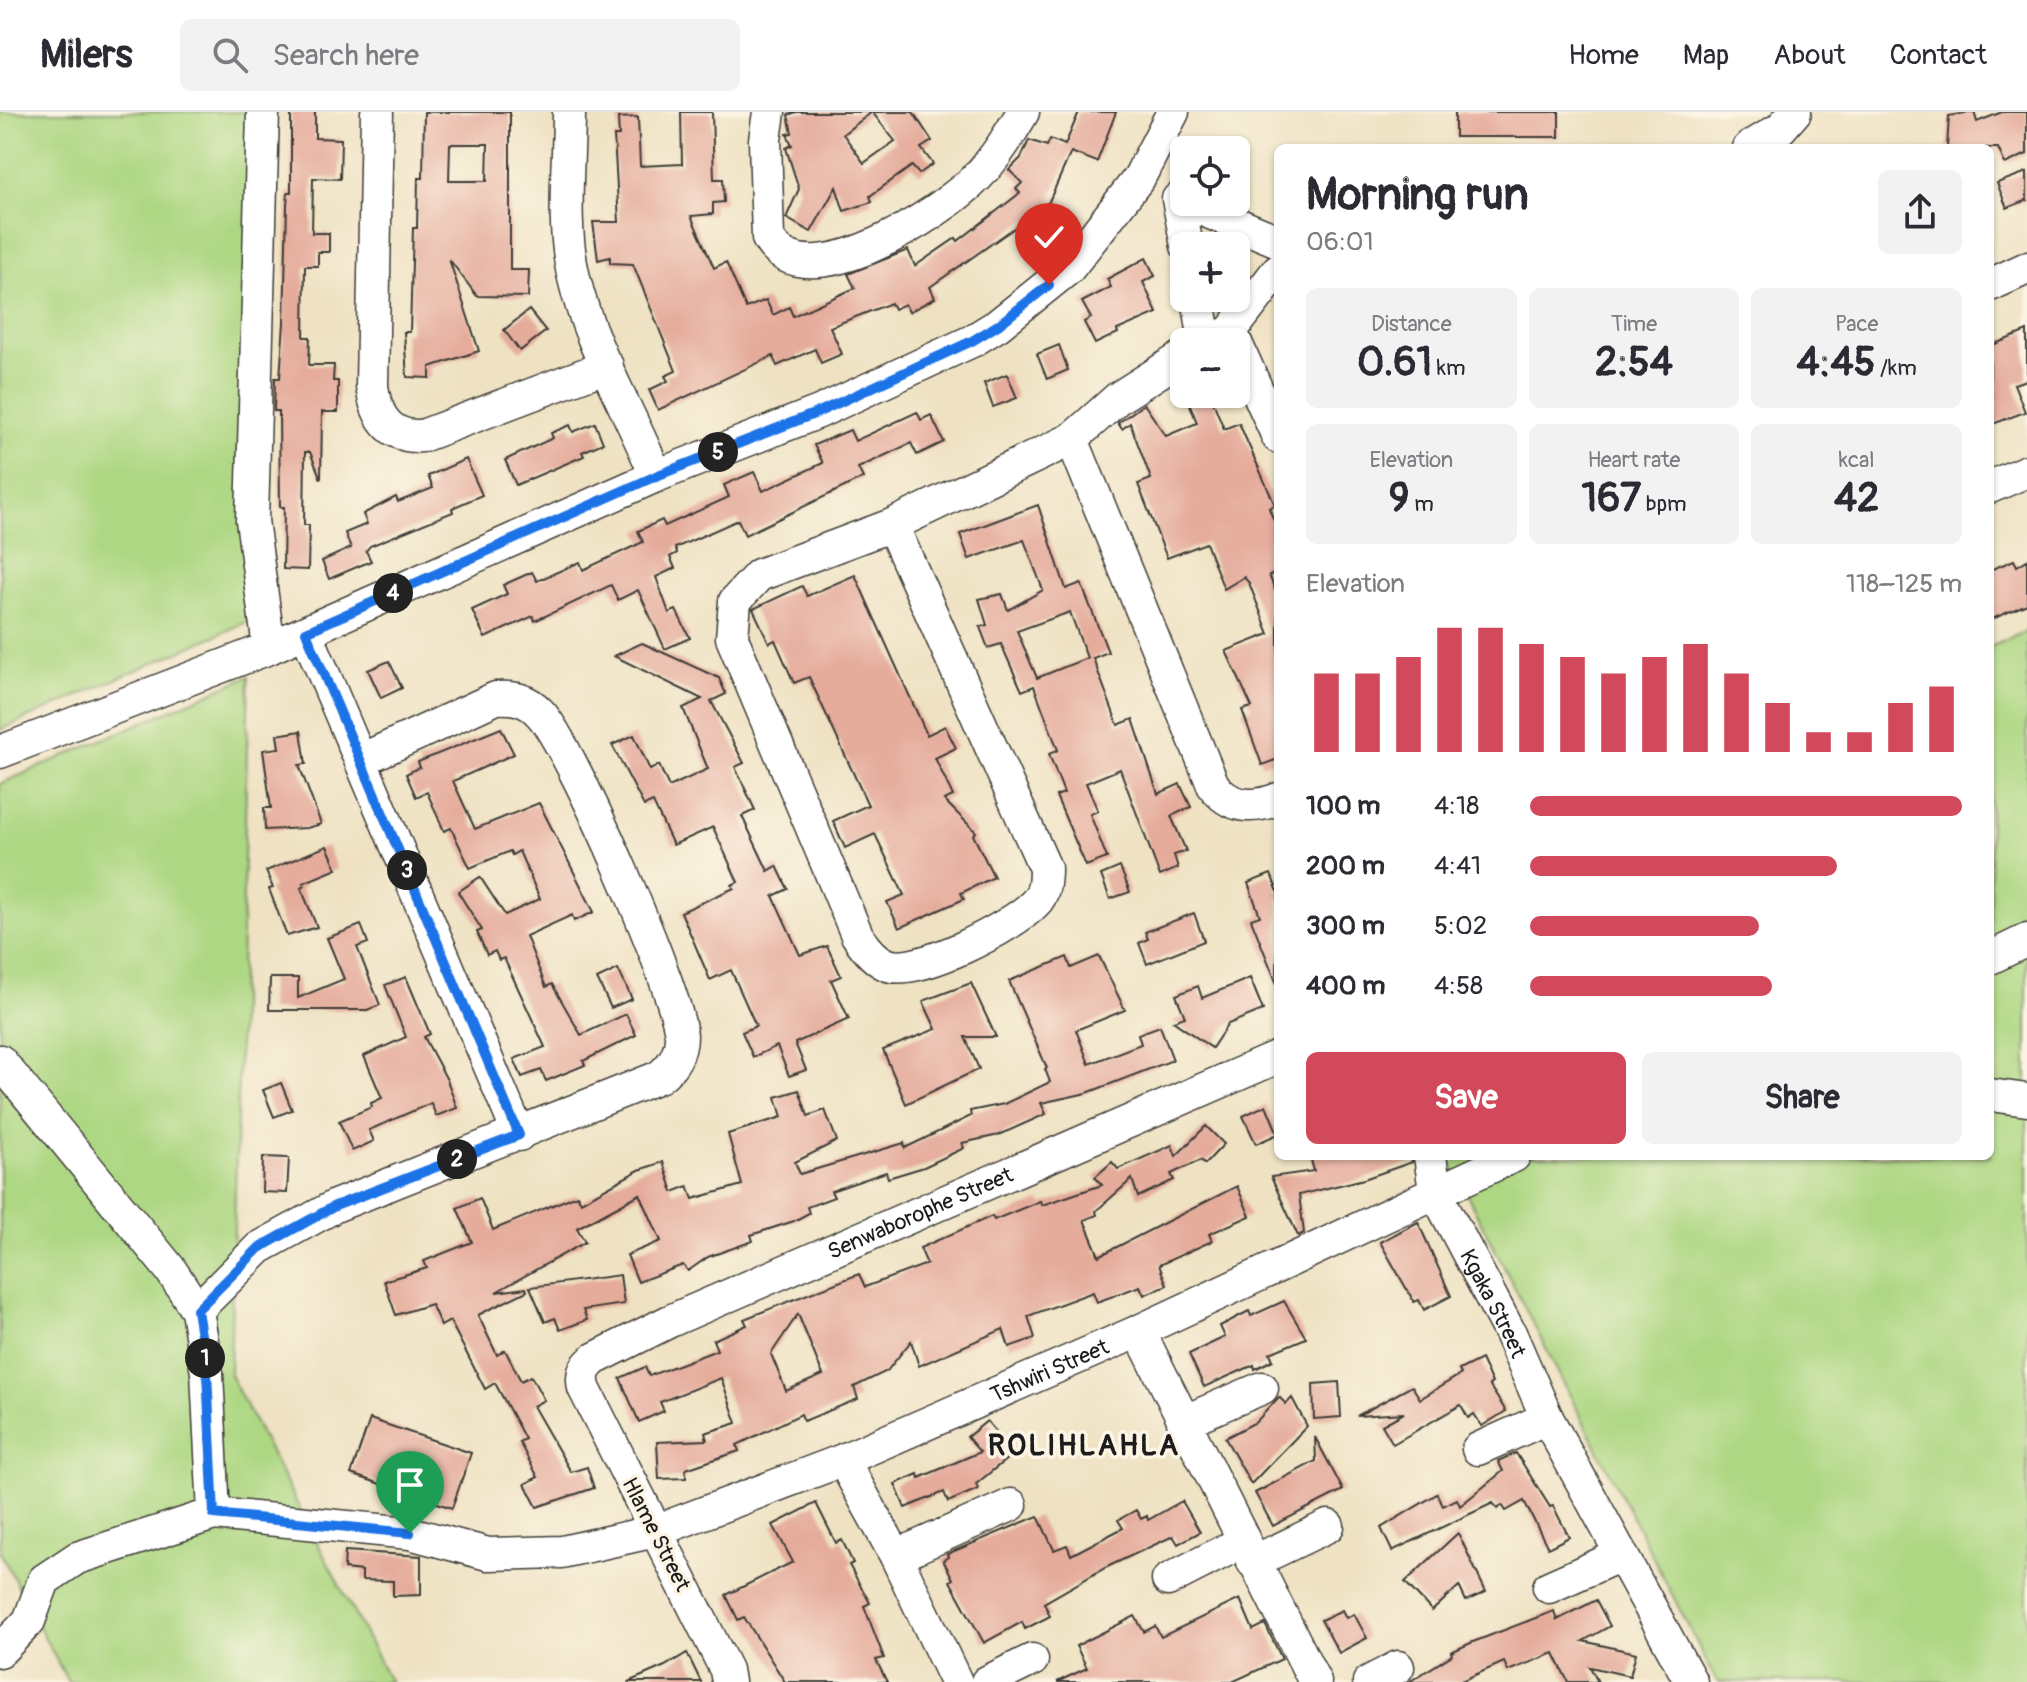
<!DOCTYPE html>
<html lang="en">
<head>
<meta charset="utf-8">
<style>
	body { margin:0; font-family:Pangolin,sans-serif; background:#f2f2f3; color:#2b2b33; height:100vh; display:flex; flex-direction:column; font-size:30px; white-space:nowrap }
	* { box-sizing:border-box; margin:0 }
	p { font-size:26px; color:#7c7c81 }
	.icon { flex:none; width:44px; height:44px; fill:none; stroke:currentColor; stroke-width:2; stroke-linecap:round; stroke-linejoin:round }
	.map { position:relative; flex:1; overflow:hidden }
	.details { position:absolute; left:1274px; top:32px; width:720px; height:1016px; display:flex; flex-direction:column; background:#fff; border-radius:12px; box-shadow:0 2px 6px #0004 }
	.details>* { flex:none }
	.tools { position:absolute; left:1170px; top:24px; display:grid; gap:16px }
	.tools a { display:grid; place-items:center; width:80px; height:80px; border-radius:12px; background:#fff; box-shadow:0 2px 6px #0004; font-size:40px }
	.pin { position:absolute; display:grid; place-items:center; width:68px; height:68px; color:#fff; margin:-82px -34px; border-radius:50% 50% 50% 0; rotate:-45deg; box-shadow:0 0 8px #0007 }
	.pin .icon { rotate:45deg }
	.km { position:absolute; width:40px; height:40px; margin:-20px; border-radius:50%; background:#222; color:#fff; font-size:22px; line-height:40px; text-align:center }
	.round { display:grid; place-items:center; flex:none; width:84px; height:84px; border-radius:12px; background:#f2f2f3 }
	.summary { display:flex; align-items:center; justify-content:space-between; height:136px; padding:0 32px }
	h1 { font-size:44px; font-weight:700; line-height:60px }
	.stats { display:grid; grid-template-columns:repeat(3,1fr); gap:12px; height:136px; padding:8px 32px }
	.stats div { display:grid; align-content:center; border-radius:12px; background:#f2f2f3; text-align:center }
	.stats b { font-size:40px; font-weight:700 }
	.stats small { font-size:22px; font-weight:400 }
	.stats p { font-size:22px }
	.chart { height:224px; padding:16px 32px }
	.chart p { display:flex; justify-content:space-between }
	.chart svg { width:100%; height:144px; margin-top:8px; stroke:#d1495b; stroke-width:6 }
	.primary-button { display:flex; gap:16px; margin-top:auto; padding:16px 32px }
	.primary-button a { flex:1; height:92px; border-radius:12px; background:#d1495b; color:#fff; font-size:32px; font-weight:700; line-height:92px; text-align:center }
	.primary-button a+a { background:#f2f2f3; color:#2b2b33 }
	ul { padding:0 32px; list-style:none; font-size:26px }
	li { display:grid; grid-template-columns:128px 96px 1fr; align-items:center; height:60px }
	li i { height:20px; border-radius:10px; background:#d1495b }
	header { display:flex; align-items:center; gap:48px; box-sizing:border-box; height:112px; padding:0 40px; background:#fff; border-bottom:2px solid #e1e1e2 }
	header strong { font-size:38px }
	nav { display:flex; gap:44px; margin-inline-start:auto; font-size:28px }
	.search { width:560px; height:72px; background:#f2f2f3; display:flex; align-items:center; gap:20px; box-sizing:border-box; padding:0 28px; border-radius:12px; color:#7c7c81; font-size:30px }
	.map>svg:first-child { display:block }
	.green { fill:#add782; stroke:#647a4f; stroke-width:2 }
	.building { fill:#e5ab9b; fill-rule:evenodd }
	.lines { fill:none; stroke-linecap:round; stroke-linejoin:round }
	.minor-casing { stroke:#3c3a35; stroke-width:35 }
	.minor { stroke:#fff; stroke-width:32 }
	.route-casing { stroke:#fff; stroke-width:16 }
	.route { stroke:#1a73e8; stroke-width:10 }
	.labels { text-anchor:middle; stroke-width:7; stroke-linejoin:round; paint-order:stroke }
	.street-label { font-size:22px; fill:#1c1c1c; stroke:#fcf5e5 }
	.district-label { font-size:30px; font-weight:bold; letter-spacing:2px; fill:#1c1c1c; stroke:#fcf5e5 }
</style>
</head>
<body>
<header>
<strong>Milers</strong>
<div class="search"><svg class="icon" aria-label="search" viewBox="0 0 24 24"><circle cx="10" cy="10" r="6"/><path d="M15 15l6 6"/></svg>Search here</div>
<nav><a>Home</a><a>Map</a><a>About</a><a>Contact</a></nav>
</header>
<div class="map">
<svg width="2027" height="1570" viewBox="0 0 2027 1570">
	<rect width="100%" height="100%" fill="#fcf5e5"/>
	<filter id="ink" filterUnits="userSpaceOnUse"><feTurbulence type="fractalNoise" baseFrequency=".0125" numOctaves="2"/><feDisplacementMap in="SourceGraphic" scale="16" xChannelSelector="R" yChannelSelector="G"/><feConvolveMatrix kernelMatrix="1 2 1 2 8 2 1 2 1" color-interpolation-filters="sRGB"/></filter>
	<filter id="wash" filterUnits="userSpaceOnUse"><feTurbulence type="fractalNoise" baseFrequency=".006" numOctaves="4" result="noise"/><feDisplacementMap in="SourceGraphic" scale="32" xChannelSelector="R" yChannelSelector="G"/><feGaussianBlur stdDeviation="1.8" result="paint"/><feColorMatrix in="noise" values="0 0 0 0 0 0 0 0 0 0 0 0 0 0 0 0 0 1.4 0 .05"/><feComposite in="paint" operator="in"/></filter>
	<g filter="url(#wash)">
		<rect width="100%" height="100%" fill="#efe2c3"/>
		<g class="green">
			<polygon points="0,0 257,0 249,509 0,618"/>
			<polygon points="2027,519 2027,1570 1717,1570 1447,1044 1990,1044 1990,535"/>
			<polygon points="249,564 230,1263 390,1570 68,1570 0,1440 0,672"/>
		</g>
		<g id="blocks">
			<g class="building">
				<polygon points="291,0 315,0 315,26 341,27 340,67 313,66 312,121 329,121 329,140 318,140 318,154 305,154 304,225 310,225 309,253 334,253 333,269 338,269 338,300 322,300 321,367 310,340 305,340 304,413 309,413 308,458 283,457 284,395 280,395 279,299 274,299 275,266 280,266 284,211 287,93 288,80 291,80"/>
				<path d="M424 0H510V158H529L528 185 477 184 449 147 479 239 430 255V266L407 265 404 220H410L413 116H417L418 66H423ZM450 32H488L487 69H449Z"/>
				<polygon points="681,0 712,0 714,67 723,67 724,90 713,91 713,102 691,104 714,156 726,150 746,196 766,188 773,203 789,195 793,204 855,176 848,162 908,138 915,154 956,126 958,129 1020,81 1016,77 1022,71 1009,58 1021,46 1029,28 1047,34 1050,27 1065,33 1079,0 1116,0 1097,50 1071,40 1047,94 1032,112 1027,107 930,175 935,186 909,200 905,192 894,197 891,191 830,215 842,242 821,251 815,237 777,254 773,244 658,298 649,278 668,269 665,264 676,259 633,152 610,151 610,145 598,148 593,110 619,110 614,24 619,24 618,6 638,5 640,54 682,52"/>
				<polygon points="796,0 872,0 843,22 864,51 895,29 872,0 913,0 932,29 921,36 933,52 919,62 912,54 870,84 872,90 844,99 836,75 811,120 786,106 799,77 786,36 792,33 787,22 792,21 788,3"/>
				<rect x="1455" y="0" width="104" height="25"/>
				<polygon points="1974,0 1977,10 2002,0 2027,0 2027,42 2005,52 1998,36 1947,36 1949,4"/>
				<polygon points="2027,60 2027,88 2007,96 1997,71"/>
				<polygon points="1146,146 1155,164 1143,170 1157,201 1117,218 1118,221 1095,232 1084,210 1091,206 1082,190 1111,175 1107,167"/>
				<polygon points="529,198 546,219 520,239 504,218"/>
				<polygon points="2027,219 2027,268 2014,272 2025,300 1990,313 1990,234"/>
				<polygon points="1059,233 1068,258 1047,267 1037,242"/>
				<polygon points="1007,262 1017,286 993,295 984,271"/>
				<polygon points="1186,282 1210,282 1224,317 1239,311 1275,393 1269,396 1278,419 1278,460 1269,463 1278,485 1278,647 1262,653 1242,598 1252,595 1226,539 1269,522 1249,471 1244,465 1224,477 1206,431 1167,446 1138,372 1151,367 1130,311 1122,317 1118,311 1144,292 1166,324 1197,311"/>
				<polygon points="917,300 921,308 931,303 944,330 917,343 911,331 858,356 863,366 745,423 738,408 675,436 677,441 670,445 675,456 656,465 669,501 676,498 690,526 665,537 638,478 618,488 611,473 535,509 533,504 485,526 472,498 507,482 503,473 532,460 537,469 580,450 583,458 643,430 638,419 662,408 665,414 729,385 724,373 754,360 763,379 823,351 814,333 850,318 855,329"/>
				<polygon points="595,311 603,331 582,340 584,344 516,373 505,348 553,326 551,321 570,313 573,320"/>
				<polygon points="466,347 482,383 452,396 453,400 370,434 366,439 371,449 329,467 322,449 351,436 345,421 367,412 363,402 396,385 398,390 433,376 428,364"/>
				<path d="M1038 393 1066 477 1081 471 1108 540 1093 546 1118 613 1133 607 1158 682 1180 672 1191 695 1171 704 1186 739 1174 743 1178 756 1160 764 1120 657 1086 671 1098 699 1090 702 1107 746 1086 754 1056 684 1064 681 1049 642 1058 638 1034 574 1022 579 1001 532 988 536 980 515 987 513 979 487 1002 482 1008 498 1043 478 1024 428 969 447 960 422ZM1070 500 1087 546 1037 566 1017 519Z"/>
				<polygon points="2014,448 2017,454 2027,448 2027,492 1990,508 1990,458"/>
				<polygon points="855,463 927,623 945,614 956,636 935,646 953,684 944,688 976,720 973,723 994,765 961,781 964,787 899,816 887,790 904,783 875,722 845,736 833,709 868,693 809,565 794,571 775,528 769,531 753,497 802,474 807,484"/>
				<polygon points="642,531 719,566 726,582 711,589 744,651 735,655 755,698 742,704 768,759 777,754 788,777 773,784 800,843 827,834 841,864 831,868 849,907 795,931 806,958 789,964 777,934 753,945 742,920 756,914 731,858 710,868 681,800 734,776 732,773 738,770 713,715 673,733 653,690 644,694 612,633 634,623 650,658 659,653 669,675 708,657 683,596 702,587 614,544"/>
				<polygon points="389,549 402,576 381,586 368,558"/>
				<polygon points="501,616 514,642 453,669 475,717 539,691 594,800 574,809 572,803 526,824 546,875 552,872 581,923 626,902 636,923 583,949 585,953 546,969 541,958 522,965 514,947 545,935 504,846 499,848 495,839 487,843 477,820 482,818 458,780 480,765 505,803 540,787 519,739 512,743 510,739 470,756 451,716 444,719 427,680 416,685 406,662 420,655 418,650"/>
				<polygon points="301,619 306,652 299,653 321,712 307,716 265,718 264,696 271,696 263,638 279,636 277,623"/>
				<polygon points="327,734 337,757 303,771 305,774 301,776 317,815 287,824 269,777 273,776 266,759"/>
				<polygon points="1120,755 1130,780 1110,787 1101,763"/>
				<polygon points="1271,762 1278,780 1277,872 1251,807 1260,804 1248,771"/>
				<polygon points="1194,801 1204,829 1147,852 1139,831 1148,827 1145,820"/>
				<polygon points="361,813 368,831 357,835 380,893 367,898 269,898 270,866 298,866 298,886 344,867 327,826"/>
				<polygon points="1099,844 1125,898 1076,918 1089,952 1141,932 1138,922 1160,914 1173,948 1087,981 1041,991 1046,1002 999,1023 962,1031 964,1036 924,1055 888,1066 886,1060 831,1079 834,1085 807,1095 809,1101 794,1109 751,1123 753,1129 708,1145 688,1159 683,1153 638,1170 627,1143 661,1129 640,1082 577,1116 585,1130 496,1180 526,1176 527,1179 478,1203 497,1243 505,1238 521,1269 531,1264 544,1288 533,1294 571,1360 587,1355 594,1376 537,1395 525,1372 538,1365 519,1330 525,1327 495,1271 485,1277 450,1209 441,1214 431,1192 396,1203 384,1169 427,1156 424,1149 472,1130 457,1096 480,1086 493,1118 577,1083 581,1090 639,1058 663,1050 673,1080 688,1074 693,1087 742,1073 728,1022 782,1005 776,985 799,978 808,1004 825,998 837,1029 795,1050 800,1062 904,1031 905,1036 971,1004 970,999 1004,992 1050,970 1045,957 1047,956 1009,869 1067,845 1071,856"/>
				<polygon points="618,857 632,887 611,896 597,867"/>
				<polygon points="406,865 430,922 424,925 447,968 457,996 436,1004 431,991 369,1018 374,1029 352,1039 339,1009 372,995 371,991 382,986 364,944 406,925 385,873"/>
				<polygon points="1250,866 1263,898 1228,912 1212,936 1173,909 1185,905 1176,883 1198,874 1202,886"/>
				<polygon points="971,871 996,925 965,925 979,957 906,992 883,938 936,917 923,889"/>
				<polygon points="281,971 292,998 274,1005 263,978"/>
				<polygon points="1266,993 1278,1022 1256,1032 1243,1004"/>
				<path d="M1206 1014 1224 1032 1205 1052 1201 1048 1171 1062 1174 1068 1138 1085 1132 1067 1096 1099 1097 1103 1084 1108 1099 1144 1237 1074 1250 1104 1209 1122 1212 1129 1159 1153 1167 1173 1144 1183 1140 1174 1097 1190 1093 1180 1028 1204 1035 1226 1009 1235 1003 1217 919 1254 911 1229 887 1259 854 1275 858 1287 804 1309 801 1302 737 1333 739 1339 686 1357V1366L659 1367 657 1330 707 1328 705 1321 737 1311 721 1266 660 1290 664 1299 639 1310 620 1266 645 1255 649 1264 717 1238 713 1228 747 1213 744 1207 859 1162 865 1175 927 1152 920 1136 992 1104 994 1108 1040 1089 1042 1093 1102 1073 1095 1065 1112 1050 1118 1057 1172 1033 1176 1044ZM798 1202 823 1263 786 1279 771 1242Z"/>
				<polygon points="1310,1044 1411,1044 1412,1050 1364,1067 1299,1083 1304,1121 1298,1124 1271,1065 1314,1059"/>
				<polygon points="263,1045 289,1046 287,1081 262,1080"/>
				<polygon points="1418,1110 1451,1184 1424,1198 1419,1188 1414,1190 1380,1130"/>
				<polygon points="620,1163 624,1192 583,1198 587,1208 560,1218 555,1206 545,1210 530,1175"/>
				<polygon points="1284,1189 1306,1226 1270,1241 1273,1248 1255,1257 1254,1253 1204,1275 1189,1242 1225,1225 1220,1214 1249,1199 1251,1204"/>
				<polygon points="1481,1247 1492,1271 1489,1273 1506,1299 1482,1314 1474,1302 1468,1306 1461,1293 1393,1332 1382,1313 1404,1301 1357,1304 1412,1274 1420,1287 1461,1262 1459,1258"/>
				<polygon points="1339,1270 1341,1305 1314,1307 1313,1272"/>
				<polygon points="1279,1285 1286,1292 1292,1286 1307,1314 1251,1372 1225,1326 1256,1310"/>
				<polygon points="370,1307 471,1341 452,1396 351,1362"/>
				<polygon points="987,1309 1014,1341 976,1372 978,1377 948,1390 944,1380 905,1396 895,1372 918,1362 919,1366 980,1340 967,1325"/>
				<polygon points="1315,1325 1343,1378 1273,1414 1255,1381 1316,1349"/>
				<polygon points="1516,1341 1550,1395 1553,1394 1569,1425 1548,1436 1524,1389 1506,1399 1502,1393 1498,1397 1493,1391 1392,1439 1381,1416 1437,1382 1443,1394 1457,1387 1460,1394 1503,1359 1498,1349"/>
				<polygon points="1182,1389 1200,1420 1178,1432 1173,1424 1105,1456 1044,1491 1050,1504 1025,1517 1022,1510 984,1531 950,1469 953,1467 943,1448 948,1445 947,1442 1038,1404 1054,1438 1067,1433 1071,1443 1123,1416 1118,1408 1136,1398 1141,1407 1147,1404 1148,1408"/>
				<polygon points="816,1391 836,1431 842,1428 853,1451 849,1453 870,1491 864,1494 884,1546 876,1548 887,1570 785,1570 744,1505 738,1508 726,1483 793,1450 773,1413"/>
				<polygon points="1458,1421 1486,1480 1466,1489 1459,1474 1432,1499 1405,1470"/>
				<polygon points="345,1439 421,1444 421,1483 393,1484 393,1469 362,1468 362,1459 344,1457"/>
				<polygon points="1240,1487 1253,1518 1265,1512 1282,1547 1232,1570 1057,1570 1087,1556 1076,1534 1135,1504 1144,1520 1155,1514 1161,1525"/>
				<polygon points="1596,1488 1610,1514 1583,1529 1636,1541 1630,1564 1590,1555 1598,1570 1568,1570 1554,1541 1508,1559 1504,1550 1459,1570 1409,1570 1452,1543 1451,1540 1473,1530 1554,1499 1557,1508"/>
				<polygon points="1342,1498 1346,1506 1354,1502 1367,1526 1339,1541 1321,1508"/>
				<polygon points="687,1541 701,1570 628,1570 665,1554"/>
			</g>
		</g>
	</g>
	<g filter="url(#ink)">
		<use href="#blocks" fill-opacity="0" stroke="#3c3a35" stroke-width="2"/>
		<g class="lines">
			<g class="minor-casing">
				<g id="minor">
					<polyline points="263,0 252,408 269,536"/>
					<path d="M377 0 372 274C376 304 389 326 422 324L607 254"/>
					<path d="M569 0C569 53 561 114 574 166 590 235 630 299 656 364"/>
					<path d="M769 0 765 28 768 126C804 192 943 100 977 65 995 47 1010 22 1023 0"/>
					<polyline points="1749,36 1780,17 1795,0"/>
					<polyline points="1178,87 1187,134"/>
					<polyline points="1184,90 1278,129"/>
					<polyline points="1990,173 2027,156"/>
					<polyline points="1198,186 1205,230"/>
					<polyline points="1211,230 1231,219 1278,158"/>
					<polyline points="1236,231 1278,325"/>
					<path d="M1072 327 1213 673C1229 696 1253 697 1278 687"/>
					<polyline points="1990,375 2027,359"/>
					<path d="M892 413 1045 756C1045 768 1044 783 1035 791 1014 814 918 864 888 853 874 848 864 834 857 823L732 526 735 489 759 463 892 413 1072 327 1118 286 1184 244"/>
					<polyline points="306,520 519,1023"/>
					<polyline points="0,640 269,536 656,364 819,300 972,229 998,213 1069,156 1139,66 1173,0"/>
					<polyline points="1990,846 2027,828"/>
					<polyline points="0,949 170,1157 197,1198 207,1261 214,1402"/>
					<polyline points="1990,983 2027,988"/>
					<path id="s1" d="M1430 1044 1435 1079 1510 1221 1547 1306 1691 1570"/>
					<path d="M197 1198 259 1136 335 1094 659 965C672 955 681 941 681 924 679 881 570 632 540 601 527 587 514 585 496 586L361 648"/>
					<polyline points="1139,1219 1315,1570"/>
					<polyline points="1183,1310 1262,1276"/>
					<polyline points="1478,1337 1547,1306"/>
					<polyline points="843,1348 896,1444 956,1570"/>
					<polyline points="896,1444 1011,1393"/>
					<polyline points="1253,1450 1328,1414"/>
					<polyline points="1168,1468 1242,1430"/>
					<polyline points="1549,1475 1621,1443"/>
					<path id="s2" d="M0 1539 29 1509 44 1468 77 1446 214 1402 410 1421 488 1442 562 1440 656 1419 843 1348 1139 1219 1514 1044"/>
					<path id="s3" d="M728 1570 726 1558 584 1276C581 1262 584 1256 594 1247L670 1209 1278 945"/>
					<polyline points="987,1570 1032,1548"/>
					<polyline points="1369,1570 1398,1555"/>
				</g>
			</g>
			<use href="#minor" class="minor"/>
		</g>
	</g>
	<g class="lines" filter="url(#ink)">
		<g class="route-casing">
			<polyline id="route" points="410,1421 214,1402 207,1261 197,1198 259,1136 335,1094 519,1023 306,520 656,364 819,300 972,229 998,213 1049,173"/>
		</g>
		<use href="#route" class="route"/>
	</g>
	<g class="labels">
		<g class="street-label">
			<text dy="8" stroke="none"><textPath href="#s3" startOffset="718">Senwaborophe Street</textPath></text>
			<text dy="8" stroke="none"><textPath href="#s1" startOffset="162">Kgaka Street</textPath></text>
			<text dy="8" stroke="none"><textPath href="#s2" startOffset="1142">Tshwiri Street</textPath></text>
			<text transform="translate(657 1422) rotate(63)" y="8">Hlame Street</text>
		</g>
		<g class="district-label">
			<text x="1084" y="1343">ROLIHLAHLA</text>
		</g>
	</g>
</svg>
<div class="tools">
<a><svg class="icon" aria-label="locate" viewBox="0 0 24 24"><circle cx="12" cy="12" r="6"/><path d="M12 2v4M12 18v4M2 12h4M18 12h4"/></svg></a>
<a>+</a>
<a>−</a>
</div>
<div class="pin" style="left:410px;top:1421px;background:#1e9e55"><svg class="icon" aria-label="arrive" viewBox="0 0 24 24"><path d="M6 21V4h12l-3 4 3 4H6"/></svg></div>
<div class="pin" style="left:1049px;top:173px;background:#d93025"><svg class="icon" aria-label="check" viewBox="0 0 24 24"><path d="M5 12l5 5 9-10"/></svg></div>
<b class="km" style="left:205px;top:1246px">1</b>
<b class="km" style="left:457px;top:1047px">2</b>
<b class="km" style="left:407px;top:758px">3</b>
<b class="km" style="left:393px;top:481px">4</b>
<b class="km" style="left:718px;top:340px">5</b>
<section class="details">
<div class="summary"><div><h1>Morning run</h1><p>06:01</p></div><a class="round"><svg class="icon" aria-label="share" viewBox="0 0 24 24"><path d="M12 15V3M7 8l5-5 5 5M5 13v7h14v-7"/></svg></a></div>
<div class="stats">
<div><p>Distance</p><b>0.61<small> km</small></b></div>
<div><p>Time</p><b>2:54</b></div>
<div><p>Pace</p><b>4:45<small> /km</small></b></div>
</div>
<div class="stats">
<div><p>Elevation</p><b>9<small> m</small></b></div>
<div><p>Heart rate</p><b>167<small> bpm</small></b></div>
<div><p>kcal</p><b>42</b></div>
</div>
<div class="chart"><p><span>Elevation</span>118–125 m</p>
<svg viewBox="0 0 160 44" preserveAspectRatio="none"><path d="M5 44V20M15 44V20M25 44V15M35 44V6M45 44V6M55 44V11M65 44V15M75 44V20M85 44V15M95 44V11M105 44V20M115 44V29M125 44V38M135 44V38M145 44V29M155 44V24"/></svg>
</div>
<ul>
<li><b>100 m</b>4:18<i style="width:100%"></i></li>
<li><b>200 m</b>4:41<i style="width:71%"></i></li>
<li><b>300 m</b>5:02<i style="width:53%"></i></li>
<li><b>400 m</b>4:58<i style="width:56%"></i></li>
</ul>
<div class="primary-button"><a>Save</a><a>Share</a></div>
</section>
</div>
</body>
</html>
